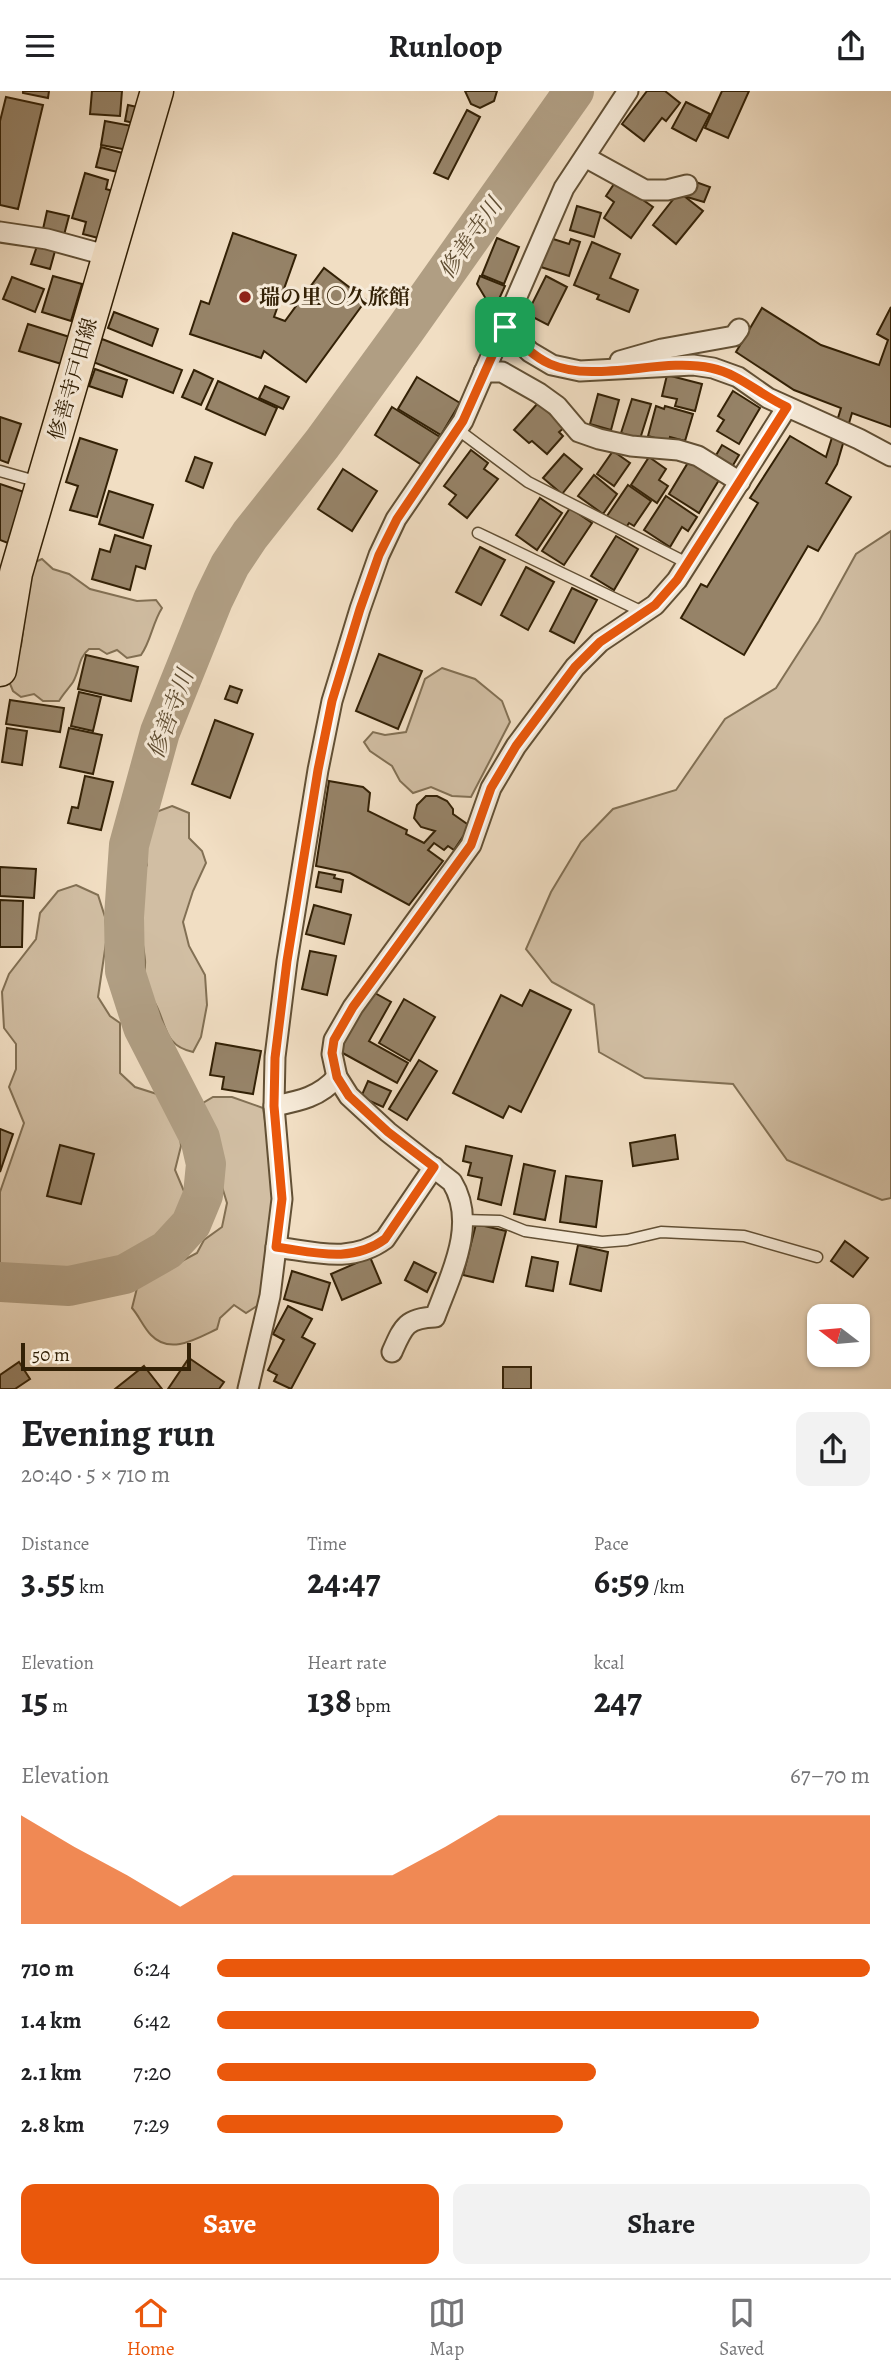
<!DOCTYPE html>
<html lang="en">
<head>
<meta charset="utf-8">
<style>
	body { margin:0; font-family:Alegreya,"Noto Serif JP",serif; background:#f2f2f2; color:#202124; height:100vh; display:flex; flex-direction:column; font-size:26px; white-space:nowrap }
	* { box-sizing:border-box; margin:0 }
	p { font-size:23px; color:#757577 }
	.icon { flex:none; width:38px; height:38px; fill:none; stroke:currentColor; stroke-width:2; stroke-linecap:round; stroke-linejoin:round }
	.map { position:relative; height:1298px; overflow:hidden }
	.side { display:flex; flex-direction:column; background:#fff; flex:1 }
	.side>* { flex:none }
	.needle { width:46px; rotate:286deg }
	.fabs { position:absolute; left:807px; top:1213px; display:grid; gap:14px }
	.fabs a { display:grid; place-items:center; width:63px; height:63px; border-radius:14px; background:#fff; box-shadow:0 2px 5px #0004; font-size:35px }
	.scale { position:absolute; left:21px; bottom:18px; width:170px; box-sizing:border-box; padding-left:7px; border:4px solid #332106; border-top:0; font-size:19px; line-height:24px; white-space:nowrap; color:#332106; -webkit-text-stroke:5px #f6ead8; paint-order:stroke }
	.pin { position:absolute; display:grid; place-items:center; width:60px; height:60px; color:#fff; margin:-30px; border-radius:14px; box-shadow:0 4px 10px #0006 }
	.round { display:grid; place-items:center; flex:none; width:74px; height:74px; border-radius:14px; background:#f2f2f2 }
	.summary { display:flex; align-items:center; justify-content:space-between; height:119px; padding:0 21px }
	h1 { font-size:38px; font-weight:600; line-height:52px }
	.figures { display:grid; grid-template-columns:repeat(3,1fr); gap:10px; height:119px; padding:7px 21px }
	.figures div { display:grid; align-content:center }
	.figures b { font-size:35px; font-weight:600 }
	.figures small { font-size:19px; font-weight:400 }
	.figures p { font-size:19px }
	.chart { height:196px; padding:14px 21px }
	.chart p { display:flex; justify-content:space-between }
	.chart svg { width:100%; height:126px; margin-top:7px; fill:#ea580c; opacity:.7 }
	.primary-button { display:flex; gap:14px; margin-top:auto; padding:14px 21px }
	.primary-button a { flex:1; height:80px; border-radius:14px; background:#ea580c; color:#fff; font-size:28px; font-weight:600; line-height:80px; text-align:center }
	.primary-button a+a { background:#f2f2f2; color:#202124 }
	ul { padding:0 21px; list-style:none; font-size:23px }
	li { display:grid; grid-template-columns:112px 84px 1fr; align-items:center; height:52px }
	li i { height:18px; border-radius:9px; background:#ea580c }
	header { display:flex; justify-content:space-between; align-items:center; height:91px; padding:0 21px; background:#fff; font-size:32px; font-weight:600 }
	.menu { display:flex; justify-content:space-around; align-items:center; height:98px; border-top:2px solid #e0e0e0; background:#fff; font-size:19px; color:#757577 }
	.menu a { display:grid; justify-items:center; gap:4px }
	.menu .active { color:#ea580c }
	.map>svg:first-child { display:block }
	.green { fill:#d1bea3; stroke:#827054; stroke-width:2 }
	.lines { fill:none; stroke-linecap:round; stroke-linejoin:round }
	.river { stroke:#b09e83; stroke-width:40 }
	.building { fill:#968368; stroke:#332106; stroke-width:2 }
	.lane-casing { stroke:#625035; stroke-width:13 }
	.street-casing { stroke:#625035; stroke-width:23 }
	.primary-casing { stroke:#332106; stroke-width:35 }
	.lane { stroke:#f6ead8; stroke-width:10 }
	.street { stroke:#f6ead8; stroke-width:19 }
	.primary { stroke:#f1dec3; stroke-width:32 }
	.route-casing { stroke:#fff; stroke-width:14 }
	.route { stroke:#ea580c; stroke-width:9 }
	.poi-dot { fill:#8f2418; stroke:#f6ead8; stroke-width:2.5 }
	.labels { text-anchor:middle; stroke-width:6; stroke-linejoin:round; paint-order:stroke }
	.poi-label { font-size:21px; font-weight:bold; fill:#332106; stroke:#f6ead8; text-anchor:start }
	.street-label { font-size:21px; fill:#332106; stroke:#f6ead8 }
	.water-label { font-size:23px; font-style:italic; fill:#5f4d32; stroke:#f6ead8 }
</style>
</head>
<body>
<header><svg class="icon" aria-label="menu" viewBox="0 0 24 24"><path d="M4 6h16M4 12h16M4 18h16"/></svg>Runloop<svg class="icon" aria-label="share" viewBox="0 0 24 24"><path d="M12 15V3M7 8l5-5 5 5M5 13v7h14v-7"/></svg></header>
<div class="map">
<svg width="891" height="1298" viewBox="0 0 891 1298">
	<rect width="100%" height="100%" fill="#f1dec3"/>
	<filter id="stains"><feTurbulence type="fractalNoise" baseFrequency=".00286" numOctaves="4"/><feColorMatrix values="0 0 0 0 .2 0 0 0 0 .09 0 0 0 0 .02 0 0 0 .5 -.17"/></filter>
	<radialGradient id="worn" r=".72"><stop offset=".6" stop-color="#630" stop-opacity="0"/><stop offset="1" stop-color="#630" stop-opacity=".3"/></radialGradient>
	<g class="green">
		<polygon points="891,440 891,1107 882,1109 787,1069 733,993 645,987 599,961 594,914 552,891 526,858 551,801 581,751 613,718 676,699 725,628 776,597 819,530 856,463"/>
		<path d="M42 468 53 478 69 483 90 498 137 510 156 509 162 517C152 533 151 550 141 564L127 567 117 559 107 563 99 558H89C78 567 80 579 73 591 69 597 63 603 59 610H43L34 603 21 606 13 600 8 588 16 563 21 555 28 502 35 471Z"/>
		<polygon points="442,577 475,588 502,610 510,631 471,706 452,705 431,696 413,702 400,690 392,675 370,660 364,651 373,641 385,644 406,641 425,588"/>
		<path d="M172 715 189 722V747L202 760 206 772 193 800 183 831 189 855 205 884 207 914 201 946 193 961C164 955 167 935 156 914 153 908 146 902 144 896 142 888 146 877 145 869 142 839 130 802 147 774L143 756 156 721Z"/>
		<polygon points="76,794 98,804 105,826 107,845 98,906 110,925 120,932 120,982 135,996 160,1004 170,1013 178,1028 181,1055 175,1079 186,1105 166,1140 155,1152 103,1177 43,1181 0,1174 0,1101 24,1032 9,996 16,978 16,953 4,937 2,901 9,883 36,848 40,822 58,800"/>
		<path d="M213 1006H232L263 1017 273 1081 272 1124 260 1213 246 1222 234 1214 220 1227 217 1238C196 1248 170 1264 151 1244 144 1237 139 1225 132 1217L137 1197 166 1172 182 1170 197 1162 204 1149 222 1136 227 1112 219 1086 218 1050 208 1032 203 1012Z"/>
	</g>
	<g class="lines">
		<polyline class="river" points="0,1191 69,1195 125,1183 167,1159 191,1133 203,1104 206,1073 200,1047 143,936 125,880 124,826 129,754 160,641 213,509 230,474 250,444 322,353 405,239 574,0"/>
	</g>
	<g class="building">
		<polygon points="23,0 49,0 48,7 23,2"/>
		<polygon points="92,0 122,0 120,25 90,23"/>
		<polygon points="465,0 497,0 494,10 480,17 471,13"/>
		<polygon points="647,0 665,0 680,12 666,30 662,27 644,50 622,33"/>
		<polygon points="722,0 749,0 728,47 705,37"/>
		<polygon points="6,6 43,14 18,118 0,114 0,30"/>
		<polygon points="686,11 710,23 696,50 672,37"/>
		<polygon points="128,14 142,17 138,33 125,30"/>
		<polygon points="467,19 480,26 448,88 434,82"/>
		<polygon points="105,30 132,35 128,59 101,54"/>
		<polygon points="101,56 126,63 122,82 96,76"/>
		<polygon points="85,82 108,89 106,98 116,101 102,148 83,143 86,131 72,127"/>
		<polygon points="616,90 653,116 631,147 604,127 614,111 606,105"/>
		<polygon points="693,90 710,96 704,111 687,106"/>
		<polygon points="679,101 703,120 676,153 653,134"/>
		<polygon points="577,115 601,122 594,146 570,139"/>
		<polygon points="47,120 69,125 64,144 43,138"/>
		<polygon points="233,142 296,164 274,226 285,230 324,177 366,209 306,291 264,260 261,267 190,243 201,210 209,213"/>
		<polygon points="497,147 519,156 504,193 482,184"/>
		<polygon points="550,147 569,153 571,148 580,151 569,185 541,176"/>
		<polygon points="592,151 620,163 610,187 638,199 629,221 597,208 599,204 574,194"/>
		<polygon points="37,155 55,160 50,178 31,173"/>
		<polygon points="53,185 82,193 71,230 42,221"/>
		<polygon points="480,185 505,195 494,219 483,215 486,208 477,193"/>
		<polygon points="546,185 567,196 548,234 527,223"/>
		<polygon points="12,186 44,198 35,221 3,208"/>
		<polygon points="891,216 891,336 852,322 837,373 826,392 851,406 818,460 808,455 744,564 681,527 701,493 707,496 758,412 750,407 790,345 826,366 841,317 794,299 736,261 762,217 821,254 879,274 888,249 877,243"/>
		<polygon points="114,221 158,238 152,255 108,237"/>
		<polygon points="28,233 76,248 68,275 19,260"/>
		<polygon points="102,248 182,279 173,302 93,271"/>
		<polygon points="95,278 127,289 122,306 89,295"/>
		<polygon points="194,279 213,288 201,314 182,306"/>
		<polygon points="667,284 702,293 695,320 675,315 677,308 662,305"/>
		<polygon points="417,286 460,312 441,344 398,318"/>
		<polygon points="218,290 277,317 265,344 206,318"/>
		<polygon points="265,295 289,306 283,318 259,307"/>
		<polygon points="733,300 760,317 739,353 717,340 724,329 718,325"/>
		<polygon points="598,303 619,309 611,339 590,333"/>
		<polygon points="632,308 651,313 640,348 621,342"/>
		<polygon points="538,312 565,336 559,341 563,345 547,363 532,350 529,352 514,339"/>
		<polygon points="656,315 664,318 665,315 693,323 685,350 670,346 669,351 648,345"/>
		<polygon points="392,316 440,346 422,374 375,344"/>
		<polygon points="0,326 21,333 8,372 0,369"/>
		<polygon points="80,347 117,359 97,426 70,419 78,395 66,391"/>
		<polygon points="722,354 739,364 732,376 715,366"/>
		<polygon points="471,359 488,372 484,378 498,388 467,427 449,413 456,404 444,395"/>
		<polygon points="613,360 630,372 614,395 597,383"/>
		<polygon points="564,363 582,378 562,403 543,387"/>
		<polygon points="195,366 212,372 203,397 186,390"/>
		<polygon points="649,366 666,378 659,389 668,395 657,412 631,394"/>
		<polygon points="689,370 719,389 699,422 669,403"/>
		<polygon points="343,378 377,400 352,440 318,418"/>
		<polygon points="594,384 617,403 603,423 578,405"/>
		<polygon points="0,393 24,401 8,452 0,449"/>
		<polygon points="628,394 651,410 634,435 629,432 625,438 607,425"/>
		<polygon points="109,400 153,414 143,447 99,433"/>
		<polygon points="666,405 697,426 688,440 682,436 670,456 644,439"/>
		<polygon points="540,407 562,422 537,459 516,444"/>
		<polygon points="570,417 592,432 564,474 542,460"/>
		<polygon points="115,444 151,455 145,478 136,475 130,499 92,488 100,458 110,461"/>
		<polygon points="616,445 638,458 614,499 591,485"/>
		<polygon points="480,456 505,469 481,514 456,501"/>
		<polygon points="526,476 554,491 528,539 501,524"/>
		<polygon points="572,497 597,509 574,552 550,540"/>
		<polygon points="379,563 422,580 398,638 356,620"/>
		<polygon points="86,564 138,576 131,610 78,598"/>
		<polygon points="230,595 242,599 237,612 225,608"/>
		<polygon points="79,601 101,606 93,640 71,635"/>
		<polygon points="10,609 64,617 60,641 6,633"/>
		<polygon points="215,629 253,643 230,707 192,693"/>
		<polygon points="7,637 27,640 22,674 2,671"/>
		<polygon points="69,637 102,644 93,683 60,676"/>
		<polygon points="85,685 113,691 101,739 68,732 72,716 78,717"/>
		<polygon points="329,690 363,696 370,702 368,720 407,739 406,743 424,752 435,740 421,736 414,727 417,714 426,705 437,705 447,710 453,718 453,723 470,735 454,759 448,755 444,759 434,752 428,759 443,770 409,814 350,782 316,775"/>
		<polygon points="0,776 36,778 34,807 0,805"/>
		<polygon points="319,781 335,784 334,787 343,789 341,801 316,796"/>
		<polygon points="0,809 23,810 22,856 0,856"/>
		<polygon points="314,814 351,824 344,853 306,843"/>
		<polygon points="310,860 336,865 327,904 302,898"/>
		<polygon points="530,899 571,919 521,1021 509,1015 503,1027 453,1002 501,904 522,915"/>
		<polygon points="373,901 391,911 369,950 408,972 397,992 339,960"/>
		<polygon points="404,908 435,926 410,970 379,952"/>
		<polygon points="216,952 261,960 253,1003 222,998 224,986 210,984"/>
		<polygon points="419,969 437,980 407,1029 389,1018"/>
		<polygon points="368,990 391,1000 383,1016 361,1006"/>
		<polygon points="0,1038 13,1043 0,1081"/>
		<polygon points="675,1044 678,1068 633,1075 630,1052"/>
		<polygon points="60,1054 94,1063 81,1113 47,1105"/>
		<polygon points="466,1055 512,1065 501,1114 478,1108 482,1087 468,1084 471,1072 463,1070"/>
		<polygon points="524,1073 555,1080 545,1129 514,1123"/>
		<polygon points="566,1085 602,1090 596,1136 560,1131"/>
		<polygon points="476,1133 506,1140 493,1191 463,1184"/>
		<polygon points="845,1150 868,1167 853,1186 831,1170"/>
		<polygon points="578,1154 608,1161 601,1200 570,1193"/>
		<polygon points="370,1166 381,1192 342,1209 331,1183"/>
		<polygon points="532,1166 558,1171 553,1200 526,1195"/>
		<polygon points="414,1171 436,1182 427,1201 405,1189"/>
		<polygon points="292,1180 330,1192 322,1219 284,1208"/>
		<polygon points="288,1215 312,1228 302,1246 315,1253 291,1298 274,1290 277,1284 268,1279 284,1249 273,1243"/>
		<polygon points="189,1267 224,1291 219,1298 168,1298"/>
		<polygon points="19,1271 30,1288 15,1298 0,1298 0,1284"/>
		<polygon points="144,1275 162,1298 115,1298"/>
		<rect x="503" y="1276" width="28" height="22"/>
	</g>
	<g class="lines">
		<g class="lane-casing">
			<g id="lane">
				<polyline points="457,338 528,391 687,472"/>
				<polyline points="0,380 39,391"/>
				<polyline points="478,442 645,522"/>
				<polyline points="462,1129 500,1130 525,1140 602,1151 627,1149 661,1141 744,1145 817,1166"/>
			</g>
		</g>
		<g class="street-casing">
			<g id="street">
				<polyline points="585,66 645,99 667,99 687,94"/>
				<polyline points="0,141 47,148 109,165"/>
				<polyline points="505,236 530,261 552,274 580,280 693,274 713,277 738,286 768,307 859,348 891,365"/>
				<polyline points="620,270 662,258 734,245 739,238"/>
				<polyline points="484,281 502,281 539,302 557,315 579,341 599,348 631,355 678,359 698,365 740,391"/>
				<path d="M274 1015C299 1010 320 1006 337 986"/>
				<path d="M276 1156C315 1161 351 1173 385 1148L434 1076"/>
				<path d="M392 1261C403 1236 406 1227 435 1226 450 1185 478 1133 452 1091L388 1041 349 1005 337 986 332 963 334 949 353 916 471 754 491 697 516 655 575 576 600 551 655 514 677 489 787 316"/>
				<polyline points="248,1298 270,1205 282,1108 274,1015 275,966 287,870 318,679 332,610 360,518 379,464 396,428 463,330 564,97 628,0"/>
			</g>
		</g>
		<g class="primary-casing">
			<polyline id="primary" points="0,579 16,482 157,0"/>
		</g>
		<use href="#lane" class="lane"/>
		<use href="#street" class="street"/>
		<use href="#primary" class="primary"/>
	</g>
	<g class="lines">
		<g class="route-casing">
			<path id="route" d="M505 236C519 250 532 265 550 273 596 293 661 266 711 277 740 283 760 304 787 316L677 489 655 514 600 551 575 576 516 655 491 697 471 754 353 916 334 949 332 962 337 986 349 1005 388 1041 434 1076 385 1148C351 1173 314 1161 276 1156L282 1108 274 1015 275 967 287 870 318 679 332 610 360 518 379 464 397 428 463 330Z"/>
		</g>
		<use href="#route" class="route"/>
	</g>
	<circle class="poi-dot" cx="245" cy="206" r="7"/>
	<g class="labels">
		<g class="poi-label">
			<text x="259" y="213">瑞の里 ○久旅館</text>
		</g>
		<g class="street-label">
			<text transform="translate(73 288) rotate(-74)" y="7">修善寺戸田線</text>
		</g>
		<g class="water-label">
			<text transform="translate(470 147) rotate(-55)" y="8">修善寺川</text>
			<text transform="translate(170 623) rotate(-70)" y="8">修善寺川</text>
		</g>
	</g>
	<rect width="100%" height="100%" filter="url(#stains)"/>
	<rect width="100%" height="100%" fill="url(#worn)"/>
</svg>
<div class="fabs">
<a><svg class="needle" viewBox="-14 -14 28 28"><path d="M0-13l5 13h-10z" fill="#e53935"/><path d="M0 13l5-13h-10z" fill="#757577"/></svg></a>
</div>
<div class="scale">50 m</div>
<div class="pin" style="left:505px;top:236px;background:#1e9e55"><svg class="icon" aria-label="arrive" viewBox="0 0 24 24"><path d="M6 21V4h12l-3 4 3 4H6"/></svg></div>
</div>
<section class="side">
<div class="summary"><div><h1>Evening run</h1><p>20:40 · 5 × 710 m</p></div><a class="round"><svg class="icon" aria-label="share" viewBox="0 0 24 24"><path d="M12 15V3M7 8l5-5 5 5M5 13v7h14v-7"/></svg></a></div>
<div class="figures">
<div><p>Distance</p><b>3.55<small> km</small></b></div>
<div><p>Time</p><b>24:47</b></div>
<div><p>Pace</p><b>6:59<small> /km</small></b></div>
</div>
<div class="figures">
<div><p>Elevation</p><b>15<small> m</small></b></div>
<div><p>Heart rate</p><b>138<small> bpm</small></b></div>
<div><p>kcal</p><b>247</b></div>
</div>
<div class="chart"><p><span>Elevation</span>67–70 m</p>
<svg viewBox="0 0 160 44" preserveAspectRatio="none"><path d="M0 44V6L10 17L20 27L30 38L40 27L50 27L60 27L70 27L80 17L90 6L100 6L110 6L120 6L130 6L140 6L150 6L160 6V44z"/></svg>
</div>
<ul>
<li><b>710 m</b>6:24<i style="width:100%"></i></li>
<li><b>1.4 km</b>6:42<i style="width:83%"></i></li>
<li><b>2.1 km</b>7:20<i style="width:58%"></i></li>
<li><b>2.8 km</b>7:29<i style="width:53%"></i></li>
</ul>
<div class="primary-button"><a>Save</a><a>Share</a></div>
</section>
<nav class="menu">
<a class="active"><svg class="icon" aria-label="home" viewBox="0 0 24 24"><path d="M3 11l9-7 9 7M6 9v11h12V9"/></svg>Home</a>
<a><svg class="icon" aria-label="map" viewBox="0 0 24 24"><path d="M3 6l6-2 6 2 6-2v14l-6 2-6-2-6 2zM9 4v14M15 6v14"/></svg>Map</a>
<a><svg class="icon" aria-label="saved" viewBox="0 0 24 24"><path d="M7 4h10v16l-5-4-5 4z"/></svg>Saved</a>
</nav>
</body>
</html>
